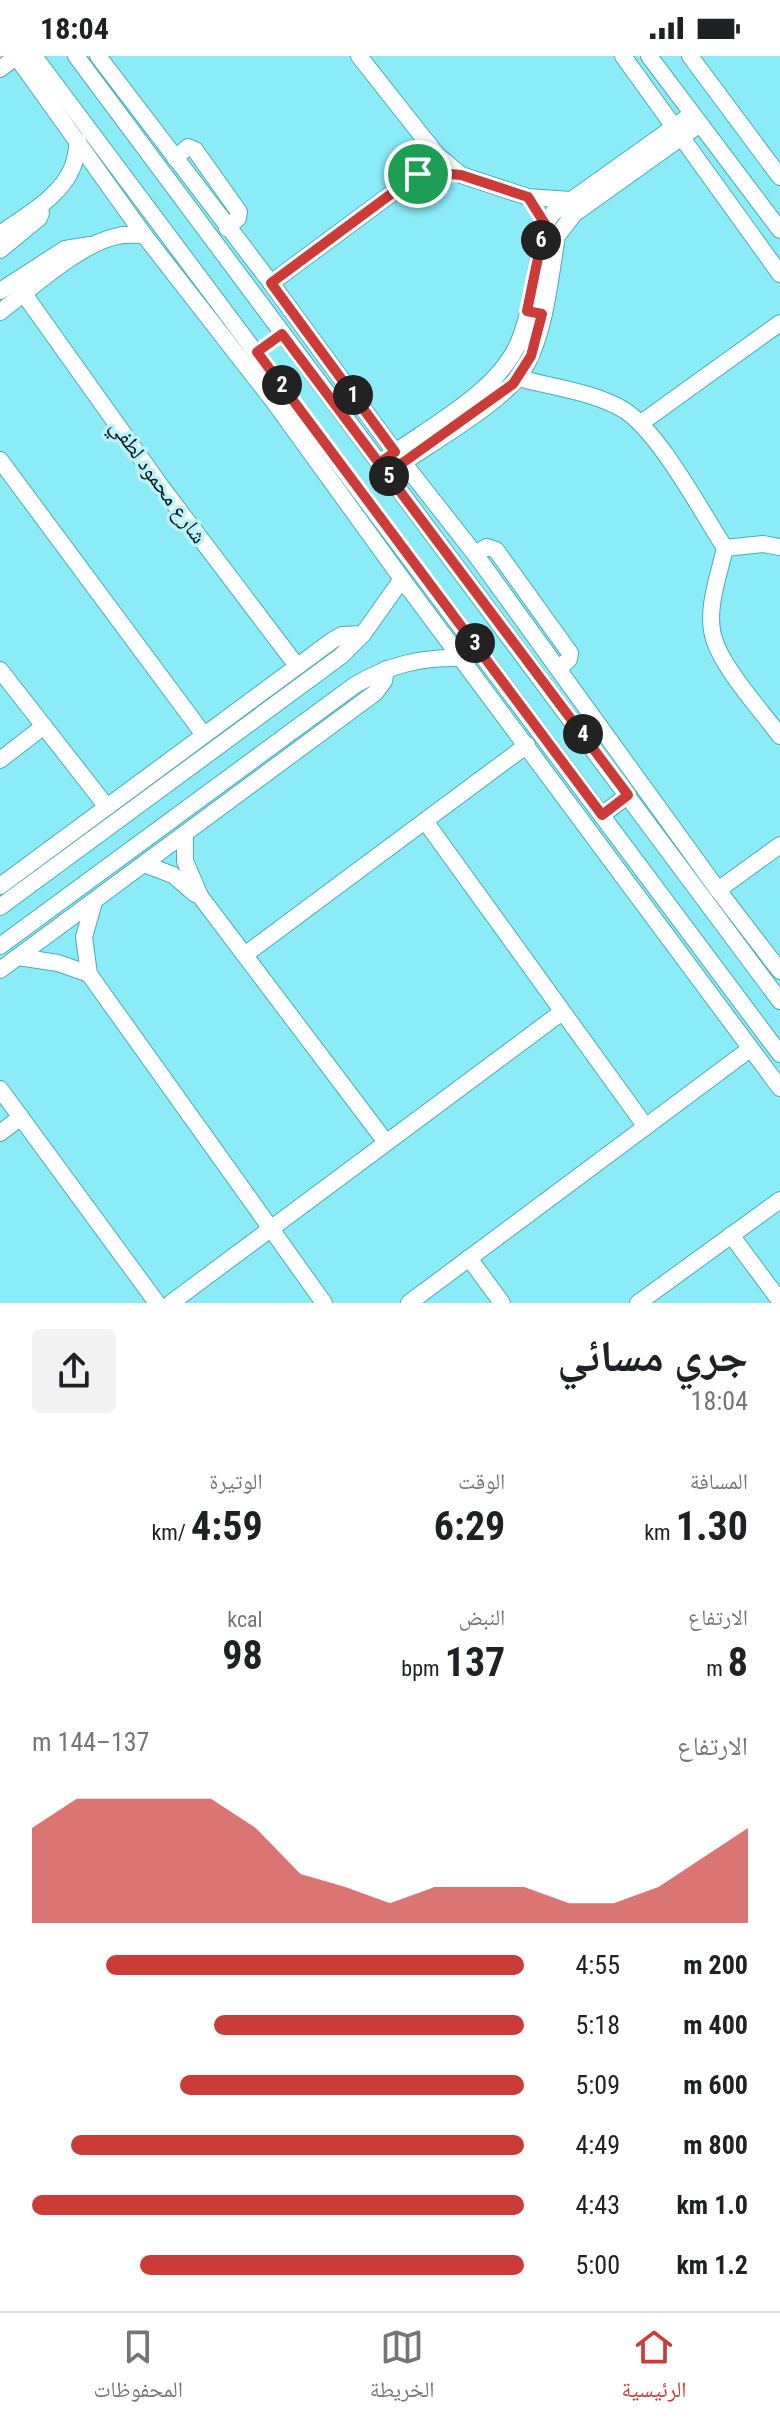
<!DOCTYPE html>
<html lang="ar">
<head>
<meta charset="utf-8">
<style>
	body { margin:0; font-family:"Roboto Condensed","Noto Naskh Arabic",sans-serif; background:#f2f2f2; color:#202124; direction:rtl; height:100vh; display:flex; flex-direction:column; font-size:30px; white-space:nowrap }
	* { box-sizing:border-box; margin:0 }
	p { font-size:26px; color:#757577 }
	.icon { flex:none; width:44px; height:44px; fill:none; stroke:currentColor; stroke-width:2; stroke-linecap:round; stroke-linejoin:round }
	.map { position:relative; height:1247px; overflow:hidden; direction:ltr }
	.side { display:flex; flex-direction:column; background:#fff; flex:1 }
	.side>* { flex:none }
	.pin { position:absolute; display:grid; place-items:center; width:68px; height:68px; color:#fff; margin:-34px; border:4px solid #fff; border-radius:50%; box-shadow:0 2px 8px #0007 }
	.km { position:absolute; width:40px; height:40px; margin:-20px; border-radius:50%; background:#222; color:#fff; font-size:22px; line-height:40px; text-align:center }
	.round { display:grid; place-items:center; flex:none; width:84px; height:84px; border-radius:8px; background:#f2f2f2 }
	.headline { display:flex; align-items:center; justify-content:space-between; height:136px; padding:0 32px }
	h1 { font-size:44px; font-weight:700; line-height:60px }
	.stats { display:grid; grid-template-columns:repeat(3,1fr); gap:12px; height:136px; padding:8px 32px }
	.stats div { display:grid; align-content:center }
	.stats b { font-size:40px; font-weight:700 }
	.stats small { font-size:22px; font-weight:400 }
	.stats p { font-size:22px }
	.chart { height:224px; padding:16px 32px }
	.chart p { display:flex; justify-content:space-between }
	.chart svg { width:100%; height:144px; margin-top:8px; fill:#cb3c39; opacity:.7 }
	ul { padding:0 32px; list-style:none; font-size:26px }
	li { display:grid; grid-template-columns:128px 96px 1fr; align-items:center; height:60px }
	li i { height:20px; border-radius:10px; background:#cb3c39 }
	.status { display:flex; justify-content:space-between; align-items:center; height:56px; padding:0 40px; background:#fff; direction:ltr }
	.status svg { height:22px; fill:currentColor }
	.tab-bar { display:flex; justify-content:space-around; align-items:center; height:112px; border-top:2px solid #e0e0e0; background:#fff; font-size:22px; color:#757577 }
	.tab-bar a { display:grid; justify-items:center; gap:4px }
	.tab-bar .active { color:#cb3c39 }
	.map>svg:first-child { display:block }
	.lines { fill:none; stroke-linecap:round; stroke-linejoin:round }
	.minor-casing { stroke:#49acb7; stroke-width:18 }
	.minor { stroke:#fff; stroke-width:16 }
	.route-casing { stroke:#fff; stroke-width:16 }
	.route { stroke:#cb3c39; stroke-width:10 }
	.labels { text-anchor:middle; stroke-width:7; stroke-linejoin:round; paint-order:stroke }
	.street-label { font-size:22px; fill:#00181c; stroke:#bcf2f9 }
</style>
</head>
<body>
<div class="status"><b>18:04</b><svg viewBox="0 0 49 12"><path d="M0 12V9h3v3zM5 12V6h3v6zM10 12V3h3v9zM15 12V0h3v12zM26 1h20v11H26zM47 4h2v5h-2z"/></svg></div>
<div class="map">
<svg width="780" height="1247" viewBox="0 0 780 1247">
	<rect width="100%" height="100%" fill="#8becf8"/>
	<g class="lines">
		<g class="minor-casing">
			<g id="minor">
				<polyline points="16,0 144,179 274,346 402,523 780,1032"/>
				<polyline points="34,0 780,998"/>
				<polyline points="76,0 780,945"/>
				<polyline points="98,0 271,227 395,396 475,498 718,834 780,915"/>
				<polyline points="359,0 437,99 461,119 528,141 570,144"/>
				<polyline points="623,0 780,218"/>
				<polyline points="649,0 780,174"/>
				<polyline points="690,0 780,121"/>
				<polyline points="0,13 17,0"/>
				<polyline points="175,102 188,91 195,94 239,156 238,162 227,172"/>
				<path d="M0 178C25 160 62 140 73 110 76 102 77 93 78 85"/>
				<polyline points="0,194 39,162 41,157"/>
				<polyline points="271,227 418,118 426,104 429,88"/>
				<polyline points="0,235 65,193 90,189"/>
				<polyline points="24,238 160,429 297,610"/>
				<path d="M0 256C31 233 80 187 118 180 126 178 135 179 144 179"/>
				<path d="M518 322C552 331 594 336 624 354 659 376 701 455 725 492 719 519 705 555 714 583 723 613 761 654 780 680"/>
				<polyline points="641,367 780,267"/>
				<path d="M388 401C431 370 501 334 520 283 534 247 536 206 545 168L553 157 692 58"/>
				<polyline points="0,404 204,679"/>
				<path d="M395 412C428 389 502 347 522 316 545 281 550 222 557 180L574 158 700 68"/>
				<polyline points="725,492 763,488 780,491"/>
				<polyline points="475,498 487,491 496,494 570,597 569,603 559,613"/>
				<polyline points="0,614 107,751"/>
				<polyline points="0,704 44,670"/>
				<polyline points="602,759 628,739"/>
				<polyline points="425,765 646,1071"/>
				<polyline points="185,778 185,805 200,840 385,1085"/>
				<polyline points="144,808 173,819 195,838"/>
				<polyline points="0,830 333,584 342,579 363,578"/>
				<polyline points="718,834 780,789"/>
				<polyline points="94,846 84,881 89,918 324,1247"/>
				<polyline points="0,851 341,600 363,578 402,523"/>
				<path d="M0 890 355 629C389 609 421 601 461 602"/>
				<polyline points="246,898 527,689"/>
				<polyline points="18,901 58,907 89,918"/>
				<polyline points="0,914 375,637 384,625 386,613"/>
				<polyline points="0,1033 157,1247"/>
				<polyline points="0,1077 21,1061"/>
				<polyline points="731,1179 780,1245"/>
				<polyline points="469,1202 502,1247"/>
				<polyline points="171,1247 562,956"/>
				<polyline points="409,1247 750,993"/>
				<polyline points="638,1247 780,1144"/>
			</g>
		</g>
		<use href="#minor" class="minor"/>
	</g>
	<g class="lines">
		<g class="route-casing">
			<polygon id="route" points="439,117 461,119 528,141 545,168 527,255 542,258 531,300 513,328 387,418 628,739 602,759 257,296 282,278 379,407 395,396 271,227 418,118"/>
		</g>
		<use href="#route" class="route"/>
	</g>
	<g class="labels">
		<g class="street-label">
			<text transform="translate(159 425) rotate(54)" y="8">شارع محمود لطفي</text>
		</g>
	</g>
</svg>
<div class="pin" style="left:418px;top:118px;background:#1e9e55"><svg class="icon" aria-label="arrive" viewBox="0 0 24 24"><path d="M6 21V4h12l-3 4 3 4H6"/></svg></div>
<b class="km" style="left:353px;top:339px">1</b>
<b class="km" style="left:282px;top:329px">2</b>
<b class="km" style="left:475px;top:587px">3</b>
<b class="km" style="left:583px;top:678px">4</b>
<b class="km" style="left:389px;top:420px">5</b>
<b class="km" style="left:541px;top:184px">6</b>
</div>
<section class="side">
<div class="headline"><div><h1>جري مسائي</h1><p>18:04</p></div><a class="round"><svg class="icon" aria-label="share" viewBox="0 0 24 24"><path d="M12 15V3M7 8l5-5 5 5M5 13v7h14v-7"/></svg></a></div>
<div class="stats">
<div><p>المسافة</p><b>1.30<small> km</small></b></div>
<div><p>الوقت</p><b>6:29</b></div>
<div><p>الوتيرة</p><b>4:59<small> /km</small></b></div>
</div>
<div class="stats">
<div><p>الارتفاع</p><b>8<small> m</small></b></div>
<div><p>النبض</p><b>137<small> bpm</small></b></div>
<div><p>kcal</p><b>98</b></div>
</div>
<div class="chart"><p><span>الارتفاع</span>137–144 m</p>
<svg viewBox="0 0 160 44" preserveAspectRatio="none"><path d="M0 44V15L10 6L20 6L30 6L40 6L50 15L60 29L70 33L80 38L90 33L100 33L110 33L120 38L130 38L140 33L150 24L160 15V44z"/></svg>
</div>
<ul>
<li><b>200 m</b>4:55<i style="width:85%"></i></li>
<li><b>400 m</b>5:18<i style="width:63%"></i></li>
<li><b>600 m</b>5:09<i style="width:70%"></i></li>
<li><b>800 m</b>4:49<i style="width:92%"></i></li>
<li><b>1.0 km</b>4:43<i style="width:100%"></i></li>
<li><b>1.2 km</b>5:00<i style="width:78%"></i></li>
</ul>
</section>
<nav class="tab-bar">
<a class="active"><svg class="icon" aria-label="home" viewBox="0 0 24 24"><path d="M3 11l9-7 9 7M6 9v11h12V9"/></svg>الرئيسية</a>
<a><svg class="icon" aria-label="map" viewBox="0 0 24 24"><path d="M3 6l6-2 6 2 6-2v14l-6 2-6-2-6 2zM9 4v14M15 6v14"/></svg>الخريطة</a>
<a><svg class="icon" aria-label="saved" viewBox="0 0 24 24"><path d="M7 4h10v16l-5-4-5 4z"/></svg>المحفوظات</a>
</nav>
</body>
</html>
